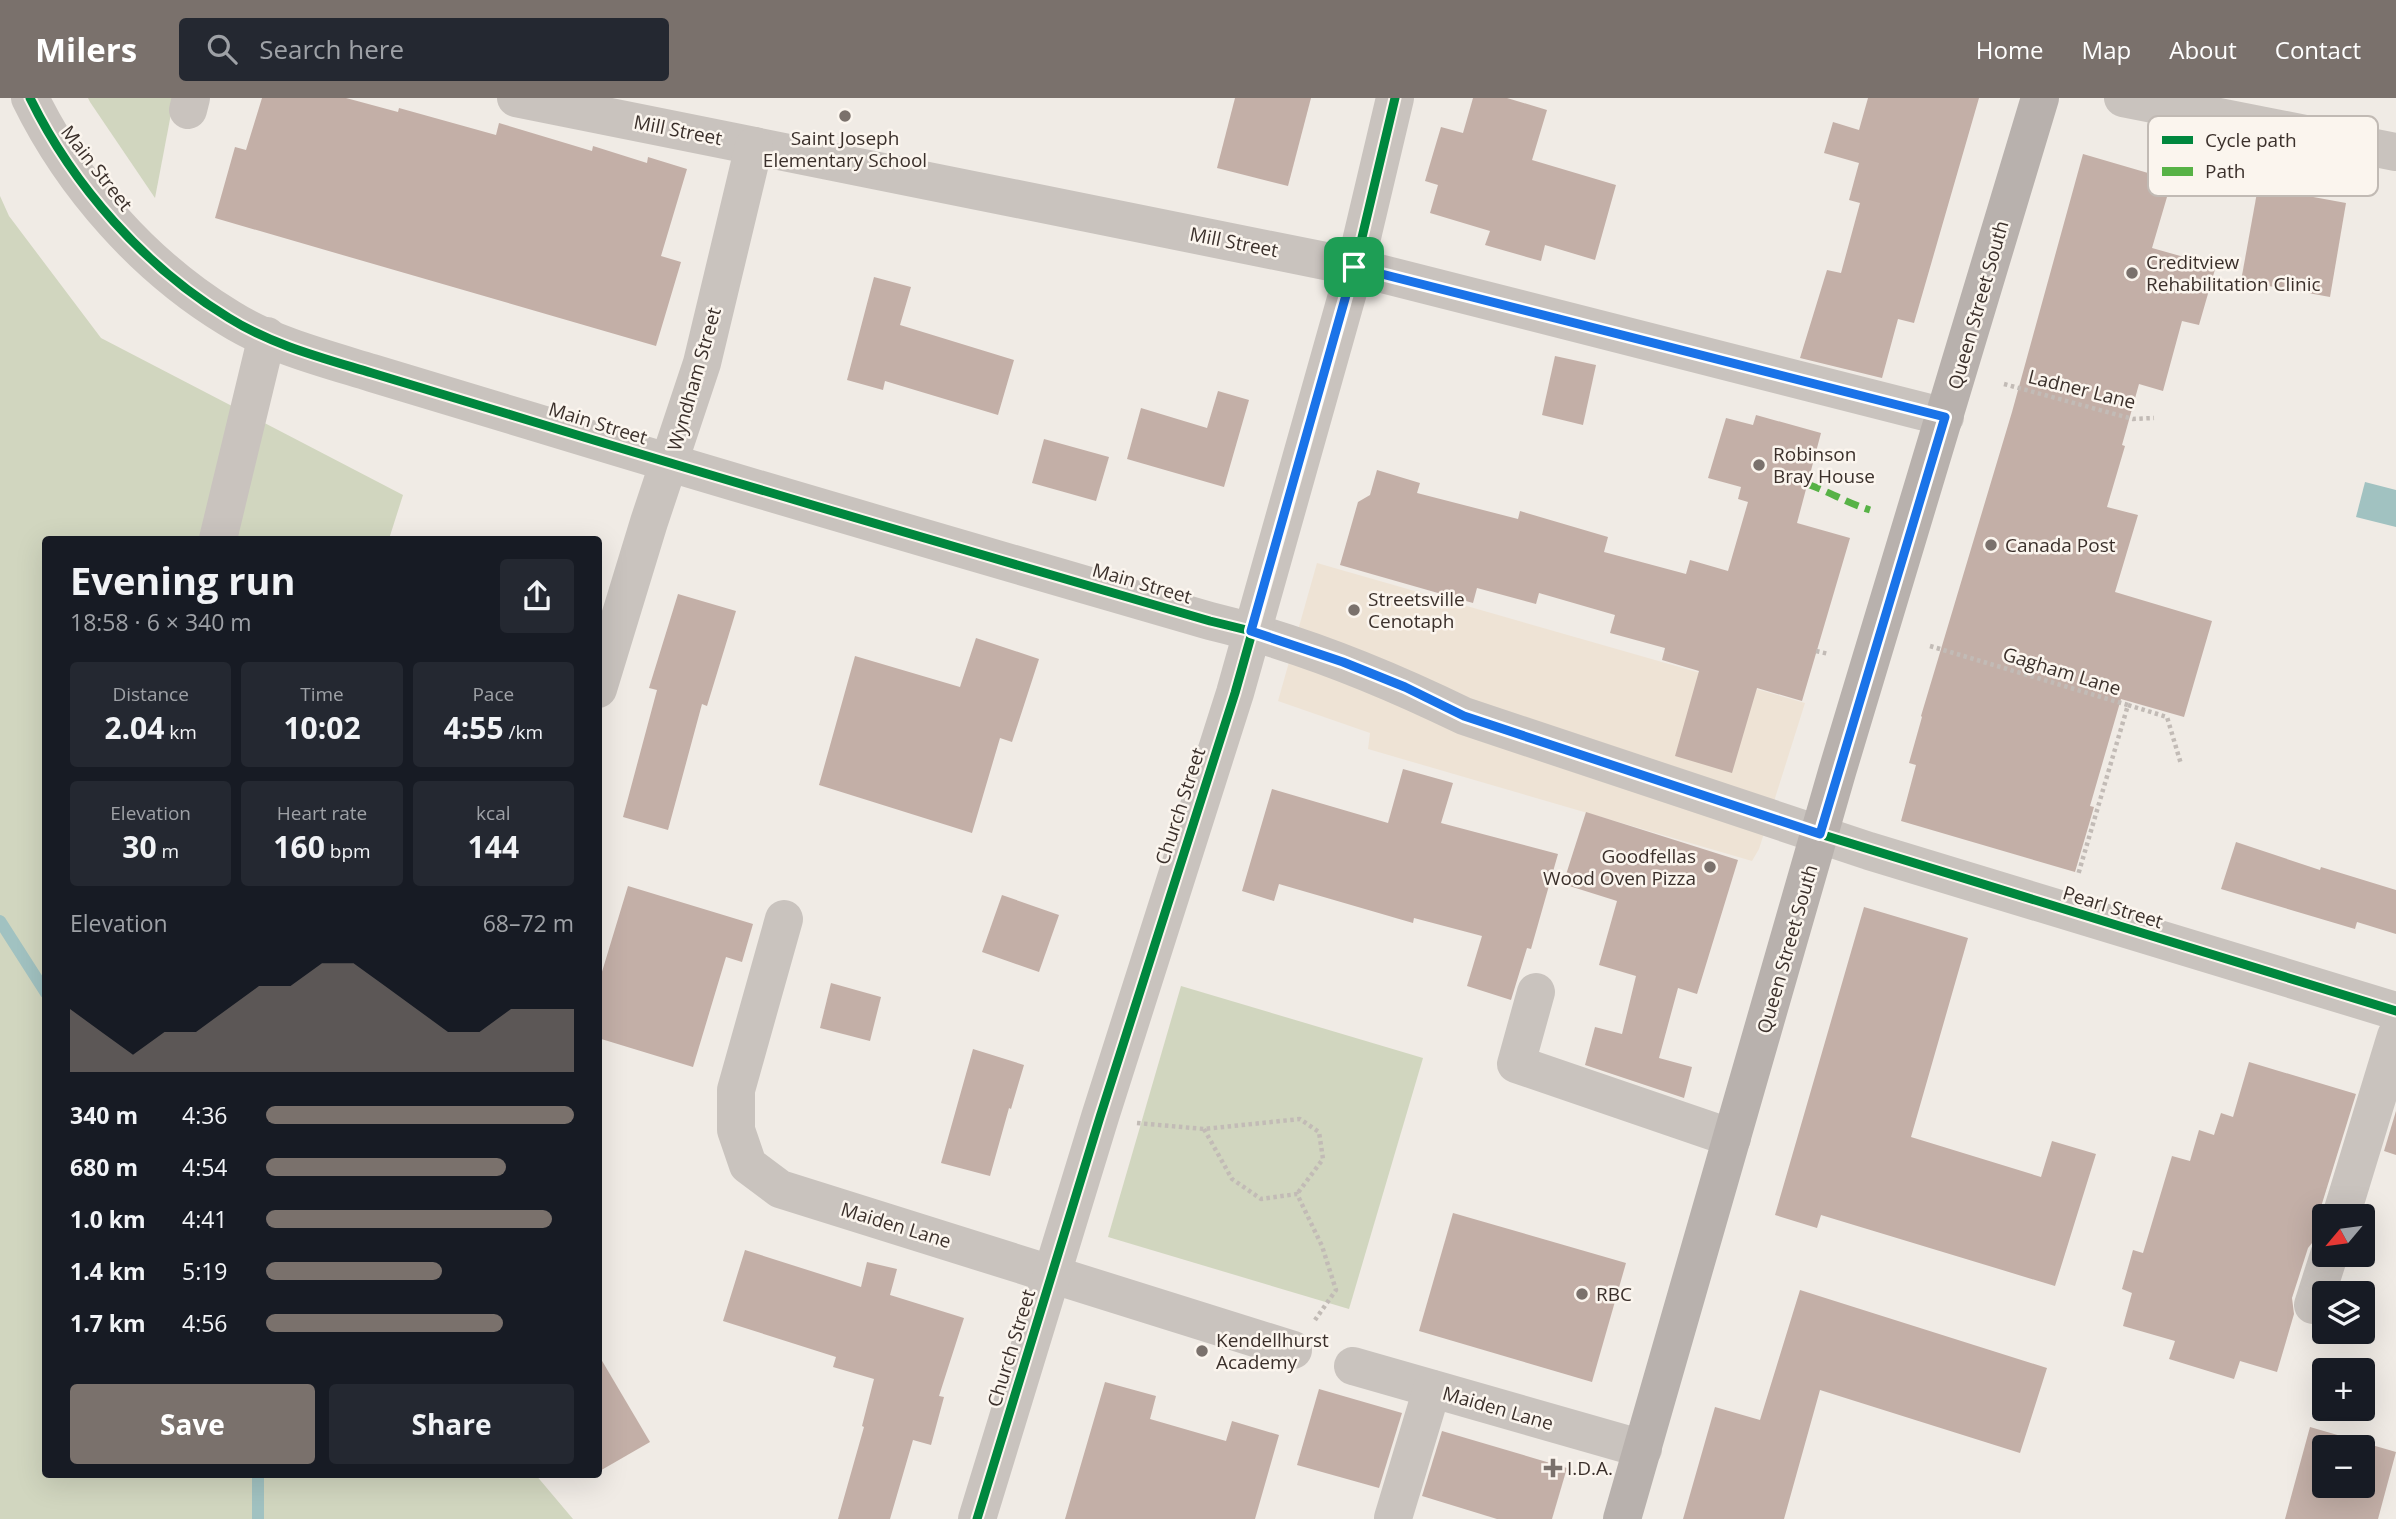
<!DOCTYPE html>
<html lang="en">
<head>
<meta charset="utf-8">
<style>
	body { margin:0; font-family:"Open Sans",sans-serif; background:#242831; color:#f1f3f6; height:100vh; display:flex; flex-direction:column; font-size:26px; white-space:nowrap }
	* { box-sizing:border-box; margin:0 }
	p { font-size:23px; color:#9ea1a6 }
	.icon { flex:none; width:38px; height:38px; fill:none; stroke:currentColor; stroke-width:2; stroke-linecap:round; stroke-linejoin:round }
	.map { position:relative; flex:1; overflow:hidden }
	.sheet { position:absolute; left:42px; top:438px; width:560px; height:942px; display:flex; flex-direction:column; background:#171b24; border-radius:7px; box-shadow:0 7px 28px #0002 }
	.sheet>* { flex:none }
	.needle { width:46px; rotate:241deg }
	.tools { position:absolute; left:2312px; top:1106px; display:grid; gap:14px }
	.tools a { display:grid; place-items:center; width:63px; height:63px; border-radius:7px; background:#171b24; box-shadow:0 7px 28px #0002; font-size:35px }
	.pin { position:absolute; display:grid; place-items:center; width:60px; height:60px; color:#fff; margin:-30px; border-radius:14px; box-shadow:0 4px 10px #0006 }
	.round { display:grid; place-items:center; flex:none; width:74px; height:74px; border-radius:7px; background:#242831 }
	.summary { display:flex; align-items:center; justify-content:space-between; height:119px; padding:0 28px }
	h1 { font-size:38px; font-weight:700; line-height:52px }
	.stats { display:grid; grid-template-columns:repeat(3,1fr); gap:10px; height:119px; padding:7px 28px }
	.stats div { display:grid; align-content:center; border-radius:7px; background:#242831; text-align:center }
	.stats b { font-size:30px; font-weight:700 }
	.stats small { font-size:19px; font-weight:400 }
	.stats p { font-size:19px }
	.chart { height:196px; padding:14px 28px }
	.chart p { display:flex; justify-content:space-between }
	.chart svg { width:100%; height:126px; margin-top:7px; fill:#7a716c; opacity:.7 }
	.action { display:flex; gap:14px; margin-top:auto; padding:14px 28px }
	.action a { flex:1; height:80px; border-radius:7px; background:#7a716c; color:#fff; font-size:28px; font-weight:700; line-height:80px; text-align:center }
	.action a+a { background:#242831; color:#f1f3f6 }
	ul { padding:0 28px; list-style:none; font-size:23px }
	li { display:grid; grid-template-columns:112px 84px 1fr; align-items:center; height:52px }
	li i { height:18px; border-radius:9px; background:#7a716c }
	header { display:flex; align-items:center; gap:42px; box-sizing:border-box; height:98px; padding:0 35px; background:#7a716c; color:#fff }
	header strong { font-size:33px }
	nav { display:flex; gap:38px; margin-inline-start:auto; font-size:24px }
	.search { width:490px; height:63px; background:#242831; display:flex; align-items:center; gap:18px; box-sizing:border-box; padding:0 24px; border-radius:7px; color:#9ea1a6; font-size:26px }
	.map>svg:first-child { display:block }
	.green { fill:#d1d6bf }
	.plaza { fill:#eee3d5 }
	.water { fill:#a1c2c1 }
	.lines { fill:none; stroke-linecap:round; stroke-linejoin:round }
	.stream { stroke:#a1c2c1; stroke-width:12 }
	.building { fill:#c3afa7; fill-rule:evenodd }
	.path { stroke:#c2bbb6; stroke-width:4.5; stroke-dasharray:3.5 3.5; stroke-linecap:butt }
	.minor { stroke:#c9c3be; stroke-width:38 }
	.major { stroke:#b8b1ad; stroke-width:38 }
	.quiet { stroke:#57b246; stroke-width:7; stroke-dasharray:14 7; stroke-linecap:butt }
	.cycleway-casing { stroke:#fbf5ee; stroke-width:13 }
	.cycleway { stroke:#00873e; stroke-width:9 }
	.route-casing { stroke:#fff; stroke-width:14 }
	.route { stroke:#1a73e8; stroke-width:9 }
	.poi-dot { fill:#7a716c; stroke:#fbf5ee; stroke-width:2.5 }
	.labels { text-anchor:middle; stroke-width:5; stroke-linejoin:round; paint-order:stroke }
	.street-label { font-size:19px; fill:#3b302b; stroke:#fbf5ee }
	.poi-label { font-size:19px; fill:#3b302b; stroke:#fbf5ee; text-anchor:start }
	.key { fill:#fbf5ee; stroke:#c1bab4; stroke-width:2 }
	.key-label { font-size:19px; fill:#3b302b }
</style>
</head>
<body>
<header>
<strong>Milers</strong>
<div class="search"><svg class="icon" aria-label="search" viewBox="0 0 24 24"><circle cx="10" cy="10" r="6"/><path d="M15 15l6 6"/></svg>Search here</div>
<nav><a>Home</a><a>Map</a><a>About</a><a>Contact</a></nav>
</header>
<div class="map">
<svg width="2396" height="1421" viewBox="0 0 2396 1421">
	<rect width="100%" height="100%" fill="#f0ebe5"/>
	<g class="green">
		<polygon points="88,0 174,0 155,100 90,4"/>
		<polygon points="0,98 9,118 101,240 403,397 389,441 46,441 46,1376 535,1376 573,1421 0,1421"/>
		<polygon points="1181,888 1423,960 1349,1211 1108,1139"/>
	</g>
	<polygon class="plaza" points="1317,465 1805,605 1759,751 1752,763 1368,651 1370,635 1278,603"/>
	<polygon class="water" points="2365,384 2396,392 2396,429 2356,419"/>
	<g class="lines">
		<g class="stream">
			<polyline points="0,823 46,895"/>
			<polyline points="258,1421 258,1376"/>
		</g>
	</g>
	<g class="building">
		<polygon points="262,0 346,0 398,14 399,10 496,37 499,25 592,53 593,48 647,65 648,59 687,71 661,158 681,164 656,248 215,120 235,49 246,52"/>
		<polygon points="1235,0 1311,0 1288,88 1217,70"/>
		<polygon points="1473,0 1507,0 1547,12 1532,62 1616,87 1595,162 1545,147 1541,163 1485,147 1490,133 1430,115 1438,87 1425,83 1441,29 1463,35"/>
		<polygon points="1868,0 1979,0 1914,225 1898,221 1882,280 1800,260 1827,172 1841,175 1860,105 1849,102 1859,65 1824,55 1833,24 1859,32"/>
		<polygon points="2083,56 2172,82 2152,150 2216,168 2199,227 2182,223 2163,293 2139,286 2122,347 2125,348 2107,409 2138,417 2115,494 2212,523 2184,619 2121,601 2090,708 2094,709 2075,774 1901,723 1916,667 1909,665 1922,619 1921,618 2012,314"/>
		<polygon points="2258,89 2346,105 2330,199 2241,183"/>
		<polygon points="874,179 911,189 900,227 1014,262 998,317 885,283 883,292 847,282"/>
		<polygon points="1555,258 1596,267 1583,327 1542,317"/>
		<polygon points="1218,293 1249,302 1224,389 1127,361 1141,310 1207,330"/>
		<polygon points="1756,317 1821,335 1797,425 1850,440 1802,603 1757,590 1732,675 1675,658 1699,573 1662,562 1665,550 1610,535 1615,517 1539,495 1536,506 1477,490 1473,505 1340,467 1358,404 1370,397 1377,372 1420,385 1417,395 1518,421 1520,413 1608,439 1604,454 1686,476 1690,462 1728,473 1748,404 1738,401 1741,389 1708,380 1726,320 1753,327"/>
		<polygon points="1044,341 1109,359 1096,403 1032,385"/>
		<polygon points="678,496 736,513 707,608 702,606 668,732 623,719 657,592 649,590"/>
		<polygon points="976,540 1039,561 1012,644 1000,640 972,735 819,687 855,558 960,589"/>
		<polygon points="1403,671 1453,685 1441,725 1558,756 1531,851 1527,850 1511,902 1467,888 1482,838 1414,820 1413,825 1279,786 1274,803 1242,793 1272,691 1388,725"/>
		<polygon points="1586,714 1738,762 1697,896 1678,890 1659,960 1692,969 1684,1000 1585,967 1595,929 1622,936 1636,878 1599,867 1617,803 1563,786"/>
		<polygon points="2236,744 2320,772 2321,769 2396,792 2396,836 2357,824 2355,831 2221,791"/>
		<polygon points="628,788 753,826 742,864 726,859 693,969 598,940 598,887"/>
		<polygon points="1002,797 1059,817 1039,874 982,854"/>
		<polygon points="1864,809 1968,840 1911,1039 2041,1079 2052,1043 2096,1056 2055,1188 1821,1117 1817,1130 1775,1117"/>
		<polygon points="831,885 881,899 870,943 820,930"/>
		<polygon points="973,951 1024,967 1011,1011 1009,1010 990,1078 941,1065"/>
		<polygon points="2249,964 2356,996 2320,1112 2320,1125 2316,1140 2308,1150 2292,1200 2294,1216 2277,1274 2240,1263 2234,1281 2169,1261 2175,1243 2123,1228 2132,1195 2122,1191 2133,1152 2143,1155 2172,1058 2190,1063 2199,1032 2214,1037 2221,1015 2233,1019"/>
		<polygon points="2396,1013 2396,1057 2384,1053"/>
		<polygon points="1453,1115 1626,1165 1592,1284 1419,1233"/>
		<polygon points="745,1152 861,1189 867,1164 897,1171 890,1197 964,1220 939,1298 944,1299 931,1347 913,1342 890,1421 838,1421 864,1329 862,1328 874,1281 833,1269 836,1259 723,1223"/>
		<polygon points="1800,1192 2047,1270 2020,1355 1820,1292 1784,1421 1683,1421 1715,1309 1760,1322"/>
		<polygon points="598,1256 650,1344 598,1374"/>
		<polygon points="1105,1284 1156,1298 1150,1321 1226,1343 1232,1323 1279,1337 1255,1421 1065,1421"/>
		<polygon points="1319,1291 1402,1315 1379,1390 1297,1367"/>
		<path d="M2310 1329 2396 1354 2378 1421H2285ZM2324 1349H2362V1388H2324Z"/>
		<polygon points="1442,1333 1567,1370 1552,1421 1497,1421 1422,1398"/>
	</g>
	<g class="lines">
		<g class="path">
			<polyline points="2004,286 2133,321 2154,320"/>
			<polyline points="1930,548 2128,607 2078,777"/>
			<polyline points="1816,553 1829,556"/>
			<polyline points="2128,607 2167,619 2181,666"/>
			<polyline points="1137,1025 1204,1031 1300,1021 1319,1034 1323,1061 1297,1096"/>
			<polyline points="1204,1031 1232,1081 1261,1101 1297,1096 1322,1148 1336,1192 1315,1222"/>
		</g>
		<g class="minor">
			<path d="M30 0C73 88 145 169 229 220 272 247 323 260 372 275 425 291 478 307 531 323 757 392 983 457 1210 523 1298 544 1382 578 1464 618L1869 753 2396 913"/>
			<polyline points="516,0 1355,169 1945,319"/>
			<polyline points="2123,0 2396,54"/>
			<polyline points="188,12 191,0"/>
			<polyline points="218,441 267,238"/>
			<polyline points="598,591 649,424 702,265 754,48"/>
			<polyline points="784,821 736,992 736,1032 748,1067 780,1091 1293,1252"/>
			<polyline points="1536,894 1516,966 1732,1040"/>
			<polyline points="2341,1118 2396,938"/>
			<polyline points="2313,1207 2329,1157"/>
			<polyline points="1353,1268 1643,1351"/>
			<polyline points="1393,1420 1432,1291"/>
			<polyline points="977,1421 1100,1019 1235,595 1355,169 1395,0"/>
		</g>
		<polyline class="major" points="1622,1421 1837,674 2040,0"/>
		<g class="quiet">
			<path d="M1807 386C1830 394 1847 405 1870 412"/>
			<polyline points="1251,533 1343,564 1405,589 1464,618 1820,736"/>
		</g>
		<g class="cycleway-casing">
			<g id="cycleway">
				<path d="M30 0C73 88 145 169 229 220 272 247 323 260 372 275 425 291 478 307 531 323 757 392 983 457 1210 523L1251 533"/>
				<polyline points="1820,736 2396,913"/>
				<polyline points="977,1421 1100,1019 1235,595 1355,169 1395,0"/>
			</g>
		</g>
		<use href="#cycleway" class="cycleway"/>
	</g>
	<g class="lines">
		<g class="route-casing">
			<polygon id="route" points="1354,169 1945,319 1820,736 1464,618 1405,589 1343,564 1251,533"/>
		</g>
		<use href="#route" class="route"/>
	</g>
	<g class="poi-dot">
		<circle cx="845" cy="18" r="7"/>
		<circle cx="2132" cy="175" r="7"/>
		<circle cx="1759" cy="367" r="7"/>
		<circle cx="1991" cy="447" r="7"/>
		<circle cx="1354" cy="512" r="7"/>
		<circle cx="1710" cy="769" r="7"/>
		<circle cx="1582" cy="1196" r="7"/>
		<circle cx="1202" cy="1253" r="7"/>
		<path d="M1549.5 1359.5h7v7h7v7h-7v7h-7v-7h-7v-7h7z"/>
	</g>
	<g class="labels">
		<g class="street-label">
			<text transform="translate(678 32) rotate(11)" y="7">Mill Street</text>
			<text transform="translate(97 70) rotate(52)" y="7">Main Street</text>
			<text transform="translate(1234 144) rotate(11)" y="7">Mill Street</text>
			<text transform="translate(1978 207) rotate(-74)" y="7">Queen Street South</text>
			<text transform="translate(694 281) rotate(-74)" y="7">Wyndham Street</text>
			<text transform="translate(2082 291) rotate(14)" y="7">Ladner Lane</text>
			<text transform="translate(598 325) rotate(17)" y="7">Main Street</text>
			<text transform="translate(1142 485) rotate(16)" y="7">Main Street</text>
			<text transform="translate(2062 573) rotate(17)" y="7">Gagham Lane</text>
			<text transform="translate(1180 708) rotate(-72)" y="7">Church Street</text>
			<text transform="translate(2113 809) rotate(17)" y="7">Pearl Street</text>
			<text transform="translate(1787 851) rotate(-74)" y="7">Queen Street South</text>
			<text transform="translate(896 1127) rotate(17)" y="7">Maiden Lane</text>
			<text transform="translate(1011 1250) rotate(-73)" y="7">Church Street</text>
			<text transform="translate(1498 1310) rotate(16)" y="7">Maiden Lane</text>
		</g>
		<g class="poi-label">
			<text x="845" y="47" text-anchor="middle">Saint Joseph<tspan x="845" dy="22">Elementary School</tspan></text>
			<text x="2146" y="171">Creditview<tspan x="2146" dy="22">Rehabilitation Clinic</tspan></text>
			<text x="1773" y="363">Robinson<tspan x="1773" dy="22">Bray House</tspan></text>
			<text x="2005" y="454">Canada Post</text>
			<text x="1368" y="508">Streetsville<tspan x="1368" dy="22">Cenotaph</tspan></text>
			<text x="1696" y="765" text-anchor="end">Goodfellas<tspan x="1696" dy="22">Wood Oven Pizza</tspan></text>
			<text x="1596" y="1203">RBC</text>
			<text x="1216" y="1249">Kendellhurst<tspan x="1216" dy="22">Academy</tspan></text>
			<text x="1567" y="1377">I.D.A.</text>
		</g>
	</g>
	<rect x="2148" y="18" width="230" height="80" rx="10" class="key"/>
	<rect x="2162" y="38" width="31" height="8" fill="#00873e"/>
	<rect x="2162" y="69" width="31" height="9" fill="#57b246"/>
	<g class="key-label">
		<text x="2205" y="49">Cycle path</text>
		<text x="2205" y="80">Path</text>
	</g>
</svg>
<div class="tools">
<a><svg class="needle" viewBox="-14 -14 28 28"><path d="M0-13l5 13h-10z" fill="#e53935"/><path d="M0 13l5-13h-10z" fill="#9ea1a6"/></svg></a>
<a><svg class="icon" aria-label="layers" viewBox="0 0 24 24"><path d="M12 4l9 5-9 5-9-5zM3 14l9 5 9-5"/></svg></a>
<a>+</a>
<a>−</a>
</div>
<div class="pin" style="left:1354px;top:169px;background:#1e9e55"><svg class="icon" aria-label="arrive" viewBox="0 0 24 24"><path d="M6 21V4h12l-3 4 3 4H6"/></svg></div>
<section class="sheet">
<div class="summary"><div><h1>Evening run</h1><p>18:58 · 6 × 340 m</p></div><a class="round"><svg class="icon" aria-label="share" viewBox="0 0 24 24"><path d="M12 15V3M7 8l5-5 5 5M5 13v7h14v-7"/></svg></a></div>
<div class="stats">
<div><p>Distance</p><b>2.04<small> km</small></b></div>
<div><p>Time</p><b>10:02</b></div>
<div><p>Pace</p><b>4:55<small> /km</small></b></div>
</div>
<div class="stats">
<div><p>Elevation</p><b>30<small> m</small></b></div>
<div><p>Heart rate</p><b>160<small> bpm</small></b></div>
<div><p>kcal</p><b>144</b></div>
</div>
<div class="chart"><p><span>Elevation</span>68–72 m</p>
<svg viewBox="0 0 160 44" preserveAspectRatio="none"><path d="M0 44V22L10 30L20 38L30 30L40 30L50 22L60 14L70 14L80 6L90 6L100 14L110 22L120 30L130 30L140 22L150 22L160 22V44z"/></svg>
</div>
<ul>
<li><b>340 m</b>4:36<i style="width:100%"></i></li>
<li><b>680 m</b>4:54<i style="width:78%"></i></li>
<li><b>1.0 km</b>4:41<i style="width:93%"></i></li>
<li><b>1.4 km</b>5:19<i style="width:57%"></i></li>
<li><b>1.7 km</b>4:56<i style="width:77%"></i></li>
</ul>
<div class="action"><a>Save</a><a>Share</a></div>
</section>
</div>
</body>
</html>
